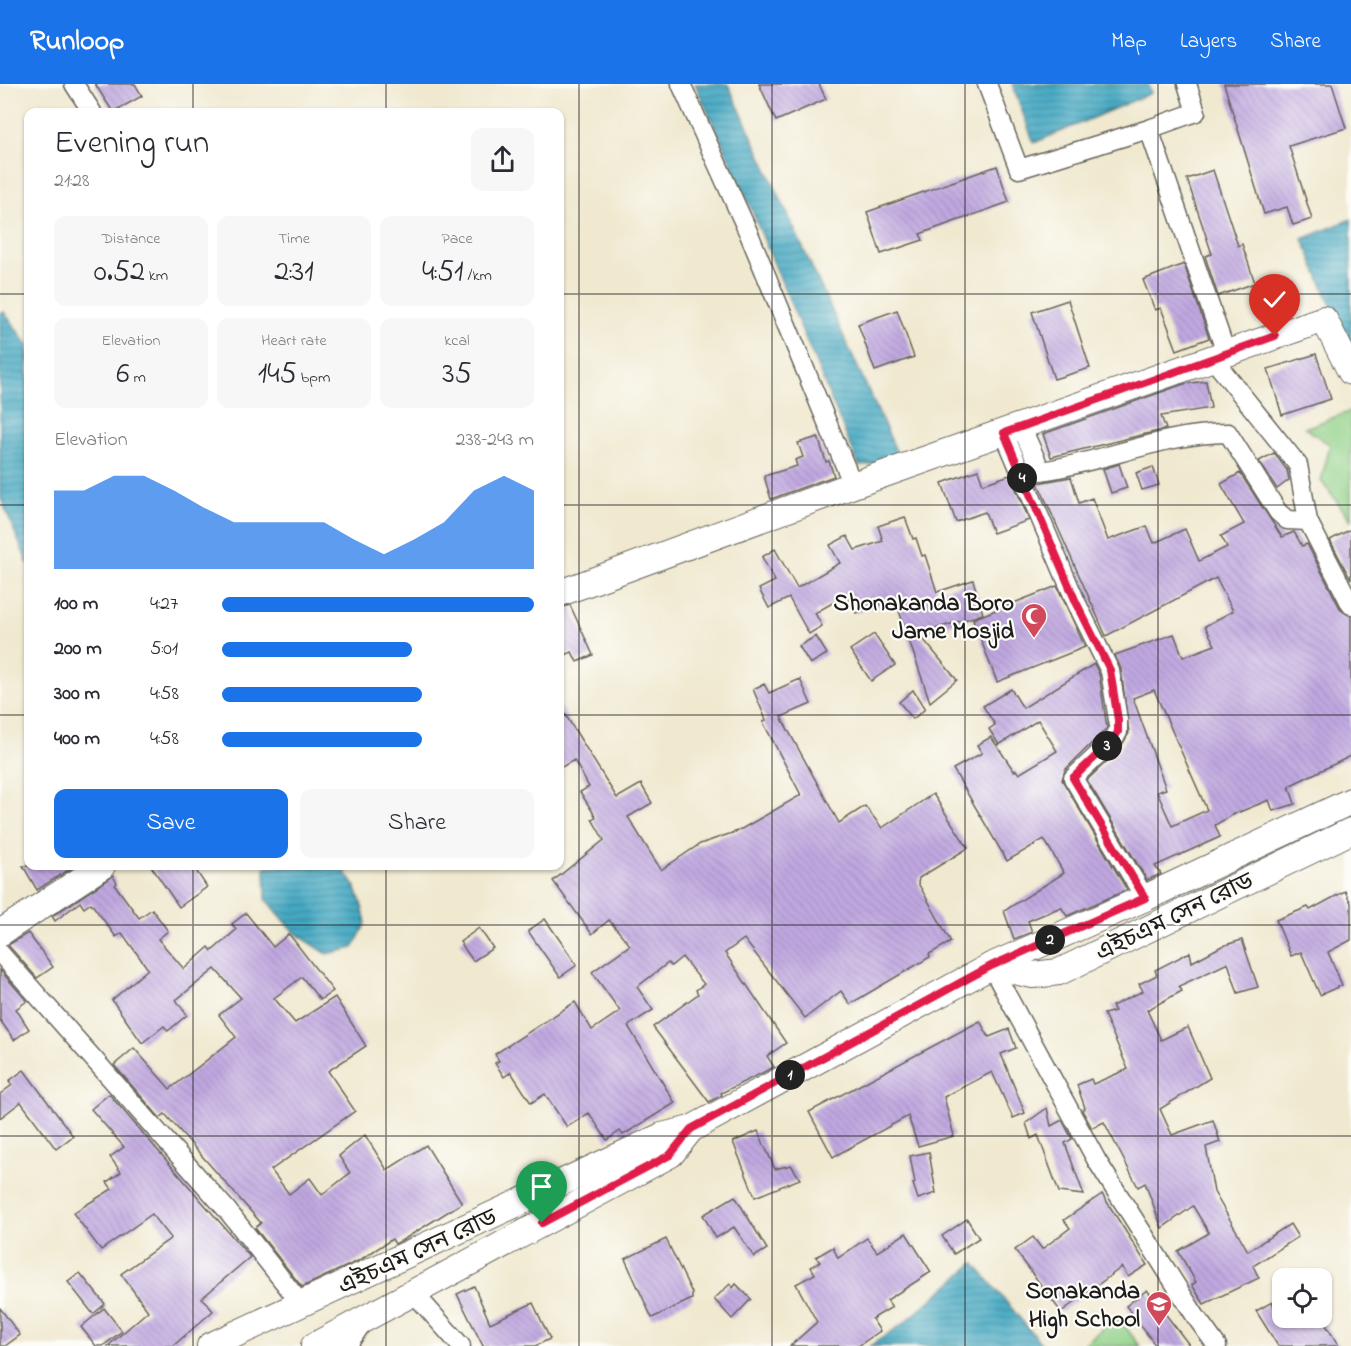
<!DOCTYPE html>
<html lang="en">
<head>
<meta charset="utf-8">
<style>
	body { margin:0; font-family:"Indie Flower","Noto Sans Bengali",sans-serif; background:#f7f7f7; color:#2b2b33; height:100vh; display:flex; flex-direction:column; font-size:22px; white-space:nowrap }
	* { box-sizing:border-box; margin:0 }
	p { font-size:20px; color:#7c7c81 }
	.icon { flex:none; width:33px; height:33px; fill:none; stroke:currentColor; stroke-width:2; stroke-linecap:round; stroke-linejoin:round }
	.map { position:relative; flex:1; overflow:hidden }
	.details { position:absolute; left:24px; top:24px; width:540px; height:762px; display:flex; flex-direction:column; background:#fff; border-radius:12px; box-shadow:0 2px 4px #0004 }
	.details>* { flex:none }
	.controls { position:absolute; left:1272px; top:1184px; display:grid; gap:12px }
	.controls a { display:grid; place-items:center; width:60px; height:60px; border-radius:12px; background:#fff; box-shadow:0 2px 4px #0004; font-size:30px }
	.pin { position:absolute; display:grid; place-items:center; width:51px; height:51px; color:#fff; margin:-62px -26px; border-radius:50% 50% 50% 0; rotate:-45deg; box-shadow:0 0 6px #0007 }
	.pin .icon { rotate:45deg }
	.km { position:absolute; width:30px; height:30px; margin:-15px; border-radius:50%; background:#222; color:#fff; font-size:16px; line-height:30px; text-align:center }
	.round { display:grid; place-items:center; flex:none; width:63px; height:63px; border-radius:12px; background:#f7f7f7 }
	.headline { display:flex; align-items:center; justify-content:space-between; height:102px; padding:0 30px }
	h1 { font-size:33px; font-weight:600; line-height:45px }
	.figures { display:grid; grid-template-columns:repeat(3,1fr); gap:9px; height:102px; padding:6px 30px }
	.figures div { display:grid; align-content:center; border-radius:12px; background:#f7f7f7; text-align:center }
	.figures b { font-size:30px; font-weight:600 }
	.figures small { font-size:16px; font-weight:400 }
	.figures p { font-size:16px }
	.chart { height:168px; padding:12px 30px }
	.chart p { display:flex; justify-content:space-between }
	.chart svg { width:100%; height:108px; margin-top:6px; fill:#1a73e8; opacity:.7 }
	.cta { display:flex; gap:12px; margin-top:auto; padding:12px 30px }
	.cta a { flex:1; height:69px; border-radius:12px; background:#1a73e8; color:#fff; font-size:24px; font-weight:600; line-height:69px; text-align:center }
	.cta a+a { background:#f7f7f7; color:#2b2b33 }
	ul { padding:0 30px; list-style:none; font-size:20px }
	li { display:grid; grid-template-columns:96px 72px 1fr; align-items:center; height:45px }
	li i { height:15px; border-radius:8px; background:#1a73e8 }
	header { display:flex; align-items:center; gap:36px; box-sizing:border-box; height:84px; padding:0 30px; background:#1a73e8; color:#fff }
	header strong { font-size:28px }
	nav { display:flex; gap:33px; margin-inline-start:auto; font-size:21px }
	.map>svg:first-child { display:block }
	.park { fill:#8fd087; stroke:#567652; stroke-width:1.5 }
	.water { fill:url(#water-rules); stroke:#306270; stroke-width:1.5 }
	.building { fill:url(#building-back-hatch); fill-rule:evenodd }
	.lines { fill:none; stroke-linecap:round; stroke-linejoin:round }
	.street-casing { stroke:#66645b; stroke-width:21 }
	.secondary-casing { stroke:#66645b; stroke-width:28 }
	.street { stroke:#fff; stroke-width:18 }
	.secondary { stroke:#fff; stroke-width:26 }
	.route-casing { stroke:#fff; stroke-width:12 }
	.route { stroke:#e11d48; stroke-width:8 }
	.grid { fill:none; stroke:#1c1c1c; stroke-width:1.5; stroke-opacity:0.55 }
	.labels { text-anchor:middle; stroke-width:4.5; stroke-linejoin:round; paint-order:stroke }
	.poi-label { font-size:24px; font-weight:bold; fill:#1c1c1c; stroke:#fdfcf7; text-anchor:end }
	.street-label { font-size:24px; fill:#1c1c1c; stroke:#fdfcf7 }
</style>
</head>
<body>
<header>
<strong>Runloop</strong>
<nav><a>Map</a><a>Layers</a><a>Share</a></nav>
</header>
<div class="map">
<svg width="1351" height="1262" viewBox="0 0 1351 1262">
	<defs>
		<pattern id="water-rules" width="6" height="5" patternUnits="userSpaceOnUse" patternTransform="scale(1.5)"><rect width="6" height="5" fill="#44a9c3"/><path d="M0 2.5h6" fill="none" stroke="#38899e"/></pattern>
		<pattern id="building-back-hatch" width="6" height="6" patternUnits="userSpaceOnUse" patternTransform="scale(1.5)"><rect width="6" height="6" fill="#c0a8e0"/><path d="M-1 5l2 2M0 0l6 6M5-1l2 2" fill="none" stroke="#a490c0"/></pattern>
	</defs>
	<rect width="100%" height="100%" fill="#fdfcf7"/>
	<filter id="ink" filterUnits="userSpaceOnUse"><feTurbulence type="fractalNoise" baseFrequency=".0167" numOctaves="2"/><feDisplacementMap in="SourceGraphic" scale="12" xChannelSelector="R" yChannelSelector="G"/><feConvolveMatrix kernelMatrix="1 2 1 2 8 2 1 2 1" color-interpolation-filters="sRGB"/></filter>
	<filter id="wash" filterUnits="userSpaceOnUse"><feTurbulence type="fractalNoise" baseFrequency=".008" numOctaves="4" result="noise"/><feDisplacementMap in="SourceGraphic" scale="24" xChannelSelector="R" yChannelSelector="G"/><feGaussianBlur stdDeviation="1.35" result="paint"/><feColorMatrix in="noise" values="0 0 0 0 0 0 0 0 0 0 0 0 0 0 0 0 0 1.4 0 .05"/><feComposite in="paint" operator="in"/></filter>
	<g filter="url(#wash)">
		<rect width="100%" height="100%" fill="#f0e9d0"/>
		<g class="park">
			<polygon points="1351,327 1351,436 1321,397 1330,361 1305,344"/>
			<polygon points="1117,1232 1140,1262 1082,1262"/>
		</g>
		<g class="water">
			<polygon points="695,0 728,0 898,371 878,380 859,382 738,94"/>
			<polygon points="1012,0 1148,0 1151,9 1034,59"/>
			<polygon points="1351,135 1351,270 1303,155"/>
			<polygon points="4,228 28,261 28,480 0,412 0,230"/>
			<path d="M265 782H340C356 798 361 816 366 839L353 864 327 870 295 849 266 815Z"/>
			<polygon points="974,1179 1043,1262 870,1262 904,1239"/>
		</g>
		<g id="blocks">
			<g class="building">
				<polygon points="95,0 135,0 142,12 113,28"/>
				<polygon points="759,0 819,0 826,15 776,37"/>
				<polygon points="1224,0 1332,0 1346,44 1289,62 1312,135 1293,141 1287,123 1264,130"/>
				<polygon points="997,82 1009,118 920,150 923,156 881,170 867,128"/>
				<polygon points="1213,86 1238,162 1242,160 1255,199 1218,212 1205,172 1212,170 1187,95"/>
				<polygon points="1184,180 1209,254 1177,266 1161,224 1155,226 1143,196"/>
				<polygon points="1068,216 1090,284 1054,295 1032,228"/>
				<polygon points="897,226 914,273 875,287 858,240"/>
				<polygon points="1316,270 1331,315 1282,331 1268,285"/>
				<polygon points="1206,297 1211,324 1161,332 1166,345 1051,373 1043,350 1184,300"/>
				<polygon points="818,353 826,378 829,377 834,392 771,415 764,392 797,382 795,376 803,373 798,359"/>
				<polygon points="1274,369 1287,386 1289,396 1277,405 1259,377"/>
				<polygon points="1119,380 1127,404 1111,409 1103,385"/>
				<polygon points="1153,383 1159,401 1142,406 1136,389"/>
				<polygon points="978,386 983,400 1010,391 1029,436 993,449 985,428 956,438 942,399"/>
				<path d="M1240 389 1282 453 1294 448 1302 462 1307 460 1341 526 1351 532V672L1289 702 1295 720 1273 727 1269 716 1232 731 1215 741 1220 753 1155 782 1161 790 1147 796 1087 696 1119 666 1129 649 1121 585 1115 571 1174 550 1183 573 1215 561 1205 542 1233 527 1216 494 1106 552 1038 399 1071 393 1079 419 1092 414 1108 456 1147 442 1154 459 1185 445 1199 477 1227 463 1221 452 1244 440 1221 400ZM1154 606 1207 726 1172 742 1157 708 1166 705 1133 614Z"/>
				<polygon points="905,433 913,455 916,454 922,472 925,471 937,508 973,496 983,530 919,550 957,596 930,618 895,515 856,529 846,511 815,529 822,542 809,550 789,514 769,524 759,505 775,497 762,473 775,465 797,504 840,479 830,461 847,452 855,466 883,457 878,442"/>
				<polygon points="1351,445 1351,496 1330,456"/>
				<polygon points="1057,502 1085,563 997,598 973,535"/>
				<polygon points="570,521 593,571 577,578 572,568 560,573 560,524"/>
				<polygon points="874,550 895,581 871,597 850,566"/>
				<polygon points="816,552 827,570 810,580 799,562"/>
				<polygon points="1094,580 1099,590 1107,644 1065,686 1062,696 1127,806 1067,832 1061,823 1028,837 1032,848 1014,855 1004,827 1064,789 1044,755 1007,777 953,685 982,669 977,661 991,653 1014,687 1016,686 1019,690 1057,667 1038,636 999,661 989,645 995,641 983,622 1011,605 1023,624"/>
				<polygon points="800,595 811,620 781,633 839,739 865,722 882,744 933,710 968,764 919,794 918,799 951,858 929,870 930,873 850,920 841,907 805,934 744,855 725,869 786,959 767,972 774,983 721,1009 722,1011 709,1018 653,943 698,910 696,906 704,900 682,873 671,882 668,879 637,903 653,926 628,942 675,1019 623,1051 620,1047 607,1056 589,1029 567,1043 545,1010 531,1019 511,988 504,993 495,979 499,977 495,970 575,918 592,946 620,927 592,888 630,861 609,836 592,850 553,797 604,756 592,735 596,733 580,708 589,703 574,676 560,684 560,622 617,714 641,700 652,719 628,733 661,786 700,760 738,747 801,711 763,638 766,636 753,605 764,600 769,609"/>
				<polygon points="913,606 925,625 913,635 899,618"/>
				<polygon points="23,782 75,782 37,806"/>
				<polygon points="151,782 193,782 207,803 179,823"/>
				<polygon points="113,792 117,799 115,801 139,834 152,825 168,847 158,855 184,885 209,863 212,867 236,846 232,840 246,829 273,863 289,850 333,907 320,916 302,893 274,914 295,939 335,913 366,962 328,987 355,1027 271,1086 289,1110 310,1094 322,1111 350,1089 339,1072 365,1051 387,1086 426,1061 462,1119 406,1154 395,1160 392,1155 360,1176 302,1203 255,1144 261,1139 165,1030 160,1034 114,981 134,964 170,1005 236,953 219,931 241,914 215,885 176,916 187,931 168,947 164,942 142,959 112,916 148,885 122,849 116,853 91,819 84,824 80,818 55,837 52,832"/>
				<polygon points="1345,807 1351,819 1351,856 1328,868 1342,901 1320,911 1301,868 1291,872 1276,836 1308,823 1310,826"/>
				<polygon points="545,835 577,881 560,893 528,847"/>
				<polygon points="479,844 493,864 473,877 460,858"/>
				<polygon points="28,849 53,883 37,894 8,861"/>
				<polygon points="1242,856 1258,903 1238,909 1228,879 1179,902 1182,907 1147,926 1161,956 1188,943 1210,994 1160,1025 1172,1051 1213,1036 1220,1058 1206,1063 1214,1108 1248,1167 1290,1140 1298,1153 1253,1182 1259,1194 1204,1220 1192,1201 1196,1198 1178,1167 1209,1149 1193,1122 1162,1144 1145,1099 1138,1103 1104,1038 1092,1044 1082,1026 1085,1024 1077,1001 1091,995 1093,1000 1128,985 1104,930 1115,927 1112,922 1143,907 1139,900 1157,891 1155,886 1190,868 1192,878 1222,862"/>
				<polygon points="0,886 27,917 16,925 29,945 14,956 0,936"/>
				<polygon points="980,937 989,953 1009,945 1016,964 1001,970 1025,1029 1013,1034 992,988 944,1013 954,1052 918,1062 908,1032 833,1073 809,1028"/>
				<polygon points="24,986 73,1052 56,1065 21,1018 0,1034 0,1010 12,1001 9,997"/>
				<polygon points="109,1010 250,1173 202,1214 213,1227 173,1262 108,1262 148,1227 121,1190 171,1154 152,1130 101,1166 73,1129 112,1105 107,1098 121,1088 110,1073 124,1063 91,1025"/>
				<polygon points="1047,1024 1051,1042 1062,1036 1072,1055 1065,1059 1084,1111 1059,1108 1038,1051 1031,1055 1026,1039"/>
				<polygon points="758,1047 775,1085 791,1081 800,1095 755,1113 733,1058"/>
				<polygon points="929,1068 936,1109 918,1115 913,1100 915,1099 910,1072"/>
				<polygon points="1102,1110 1147,1181 1128,1193 1122,1183 1061,1228 1015,1166 1033,1153 1042,1165 1070,1144 1064,1136"/>
				<polygon points="735,1112 767,1165 754,1173 734,1143 716,1154 703,1131"/>
				<polygon points="967,1135 979,1154 954,1170 942,1152"/>
				<polygon points="906,1149 931,1188 887,1216 892,1223 872,1235 880,1247 858,1262 790,1262 817,1238 796,1200 815,1190 811,1183 820,1178 816,1173 833,1163 838,1174 867,1154 877,1168"/>
				<polygon points="666,1155 692,1209 692,1215 652,1234 625,1175"/>
				<polygon points="80,1189 105,1220 93,1230 68,1198"/>
				<polygon points="730,1200 733,1204 736,1200 751,1215 732,1235 714,1215"/>
				<polygon points="474,1202 490,1239 533,1219 550,1255 535,1262 483,1262 457,1210"/>
				<polygon points="1147,1206 1190,1262 1156,1262 1126,1222"/>
				<polygon points="1282,1216 1282,1233 1321,1233 1339,1262 1278,1262 1256,1227 1272,1218 1274,1222"/>
				<polygon points="0,1224 20,1251 5,1262 0,1262"/>
				<polygon points="104,1224 122,1247 103,1262 96,1262 81,1243"/>
			</g>
		</g>
	</g>
	<g filter="url(#ink)">
		<use href="#blocks" fill-opacity="0" stroke="#66645b" stroke-width="1.5"/>
		<g class="lines">
			<g class="street-casing">
				<g id="street">
					<polyline points="74,0 92,28"/>
					<polyline points="681,0 749,150 853,401"/>
					<polyline points="987,0 1019,85 1149,45"/>
					<polyline points="1187,0 1196,28 1149,45 1226,269"/>
					<polyline points="1213,275 1298,381 1308,437 1351,521"/>
					<path d="M1021 342 1041 387C1104 378 1164 349 1228 349L1278 428 1287 436 1308 437"/>
					<polyline points="1004,349 1076,518 1110,587 1118,636 1118,648 1111,658 1073,694 1145,814"/>
					<polyline points="0,869 227,1126 302,1221"/>
					<polyline points="991,882 1097,1077 1196,1233 1217,1262"/>
					<polyline points="413,1208 461,1262"/>
					<polyline points="347,1262 364,1236"/>
				</g>
			</g>
			<g class="secondary-casing">
				<g id="secondary">
					<polyline points="560,509 853,401 1324,235 1351,288"/>
					<polyline points="0,849 102,782"/>
					<polyline points="991,882 1033,891 1059,888 1351,747"/>
					<polyline points="210,1262 662,1052 691,1045 991,882 1145,814 1351,717"/>
					<polyline points="314,1262 671,1070 691,1045"/>
				</g>
			</g>
			<use href="#street" class="street"/>
			<use href="#secondary" class="secondary"/>
		</g>
	</g>
	<g class="lines" filter="url(#ink)">
		<g class="route-casing">
			<polyline id="route" points="542,1139 670,1071 691,1045 991,882 1145,814 1073,694 1111,658 1118,648 1118,636 1110,586 1076,518 1004,349 1275,252"/>
		</g>
		<use href="#route" class="route"/>
	</g>
	<path class="grid" d="M193 0V28M386 0V28M579 0V1262M772 0V1262M965 0V1262M1158 0V1262M0 210H28M560 210H1351M0 421H28M560 421H1351M0 631H28M560 631H1351M193 782V1262M386 782V1262M0 841H1351M0 1052H1351"/>
	<defs>
		<g id="mosque-pin" transform="scale(1.35)"><path d="M0 17L-7.5 6A9.5 9.5 0 1 1 7.5 6Z" fill="#d1495b" stroke="#fdfcf7"/><path d="M3.5-4.9A6 6 0 1 0 3.5 4.9A5 5 0 1 1 3.5-4.9Z" fill="#fff"/></g>
		<g id="school-pin" transform="scale(1.35)"><path d="M0 17L-7.5 6A9.5 9.5 0 1 1 7.5 6Z" fill="#d1495b" stroke="#fdfcf7"/><path d="M0-5L7-2L0 1L-7-2ZM-4 1L0 2.5L4 1V4Q0 6-4 4Z" fill="#fff"/></g>
	</defs>
	<g fill-rule="evenodd">
		<use href="#mosque-pin" x="1034" y="532"/>
		<use href="#school-pin" x="1159" y="1220"/>
	</g>
	<g class="labels">
		<g class="poi-label">
			<text x="1014" y="526">Shonakanda Boro<tspan x="1014" dy="28">Jame Mosjid</tspan></text>
			<text x="1140" y="1214">Sonakanda<tspan x="1140" dy="28">High School</tspan></text>
		</g>
		<g class="street-label">
			<text transform="translate(1174 832) rotate(-26)" y="8">এইচএম সেন রোড</text>
			<text transform="translate(417 1167) rotate(-25)" y="8">এইচএম সেন রোড</text>
		</g>
	</g>
</svg>
<div class="controls">
<a><svg class="icon" aria-label="locate" viewBox="0 0 24 24"><circle cx="12" cy="12" r="6"/><path d="M12 2v4M12 18v4M2 12h4M18 12h4"/></svg></a>
</div>
<div class="pin" style="left:542px;top:1139px;background:#1e9e55"><svg class="icon" aria-label="arrive" viewBox="0 0 24 24"><path d="M6 21V4h12l-3 4 3 4H6"/></svg></div>
<div class="pin" style="left:1275px;top:252px;background:#d93025"><svg class="icon" aria-label="check" viewBox="0 0 24 24"><path d="M5 12l5 5 9-10"/></svg></div>
<b class="km" style="left:790px;top:991px">1</b>
<b class="km" style="left:1050px;top:856px">2</b>
<b class="km" style="left:1107px;top:662px">3</b>
<b class="km" style="left:1022px;top:394px">4</b>
<section class="details">
<div class="headline"><div><h1>Evening run</h1><p>21:28</p></div><a class="round"><svg class="icon" aria-label="share" viewBox="0 0 24 24"><path d="M12 15V3M7 8l5-5 5 5M5 13v7h14v-7"/></svg></a></div>
<div class="figures">
<div><p>Distance</p><b>0.52<small> km</small></b></div>
<div><p>Time</p><b>2:31</b></div>
<div><p>Pace</p><b>4:51<small> /km</small></b></div>
</div>
<div class="figures">
<div><p>Elevation</p><b>6<small> m</small></b></div>
<div><p>Heart rate</p><b>145<small> bpm</small></b></div>
<div><p>kcal</p><b>35</b></div>
</div>
<div class="chart"><p><span>Elevation</span>238–243 m</p>
<svg viewBox="0 0 160 44" preserveAspectRatio="none"><path d="M0 44V12L10 12L20 6L30 6L40 12L50 19L60 25L70 25L80 25L90 25L100 32L110 38L120 32L130 25L140 12L150 6L160 12V44z"/></svg>
</div>
<ul>
<li><b>100 m</b>4:27<i style="width:100%"></i></li>
<li><b>200 m</b>5:01<i style="width:61%"></i></li>
<li><b>300 m</b>4:58<i style="width:64%"></i></li>
<li><b>400 m</b>4:58<i style="width:64%"></i></li>
</ul>
<div class="cta"><a>Save</a><a>Share</a></div>
</section>
</div>
</body>
</html>
